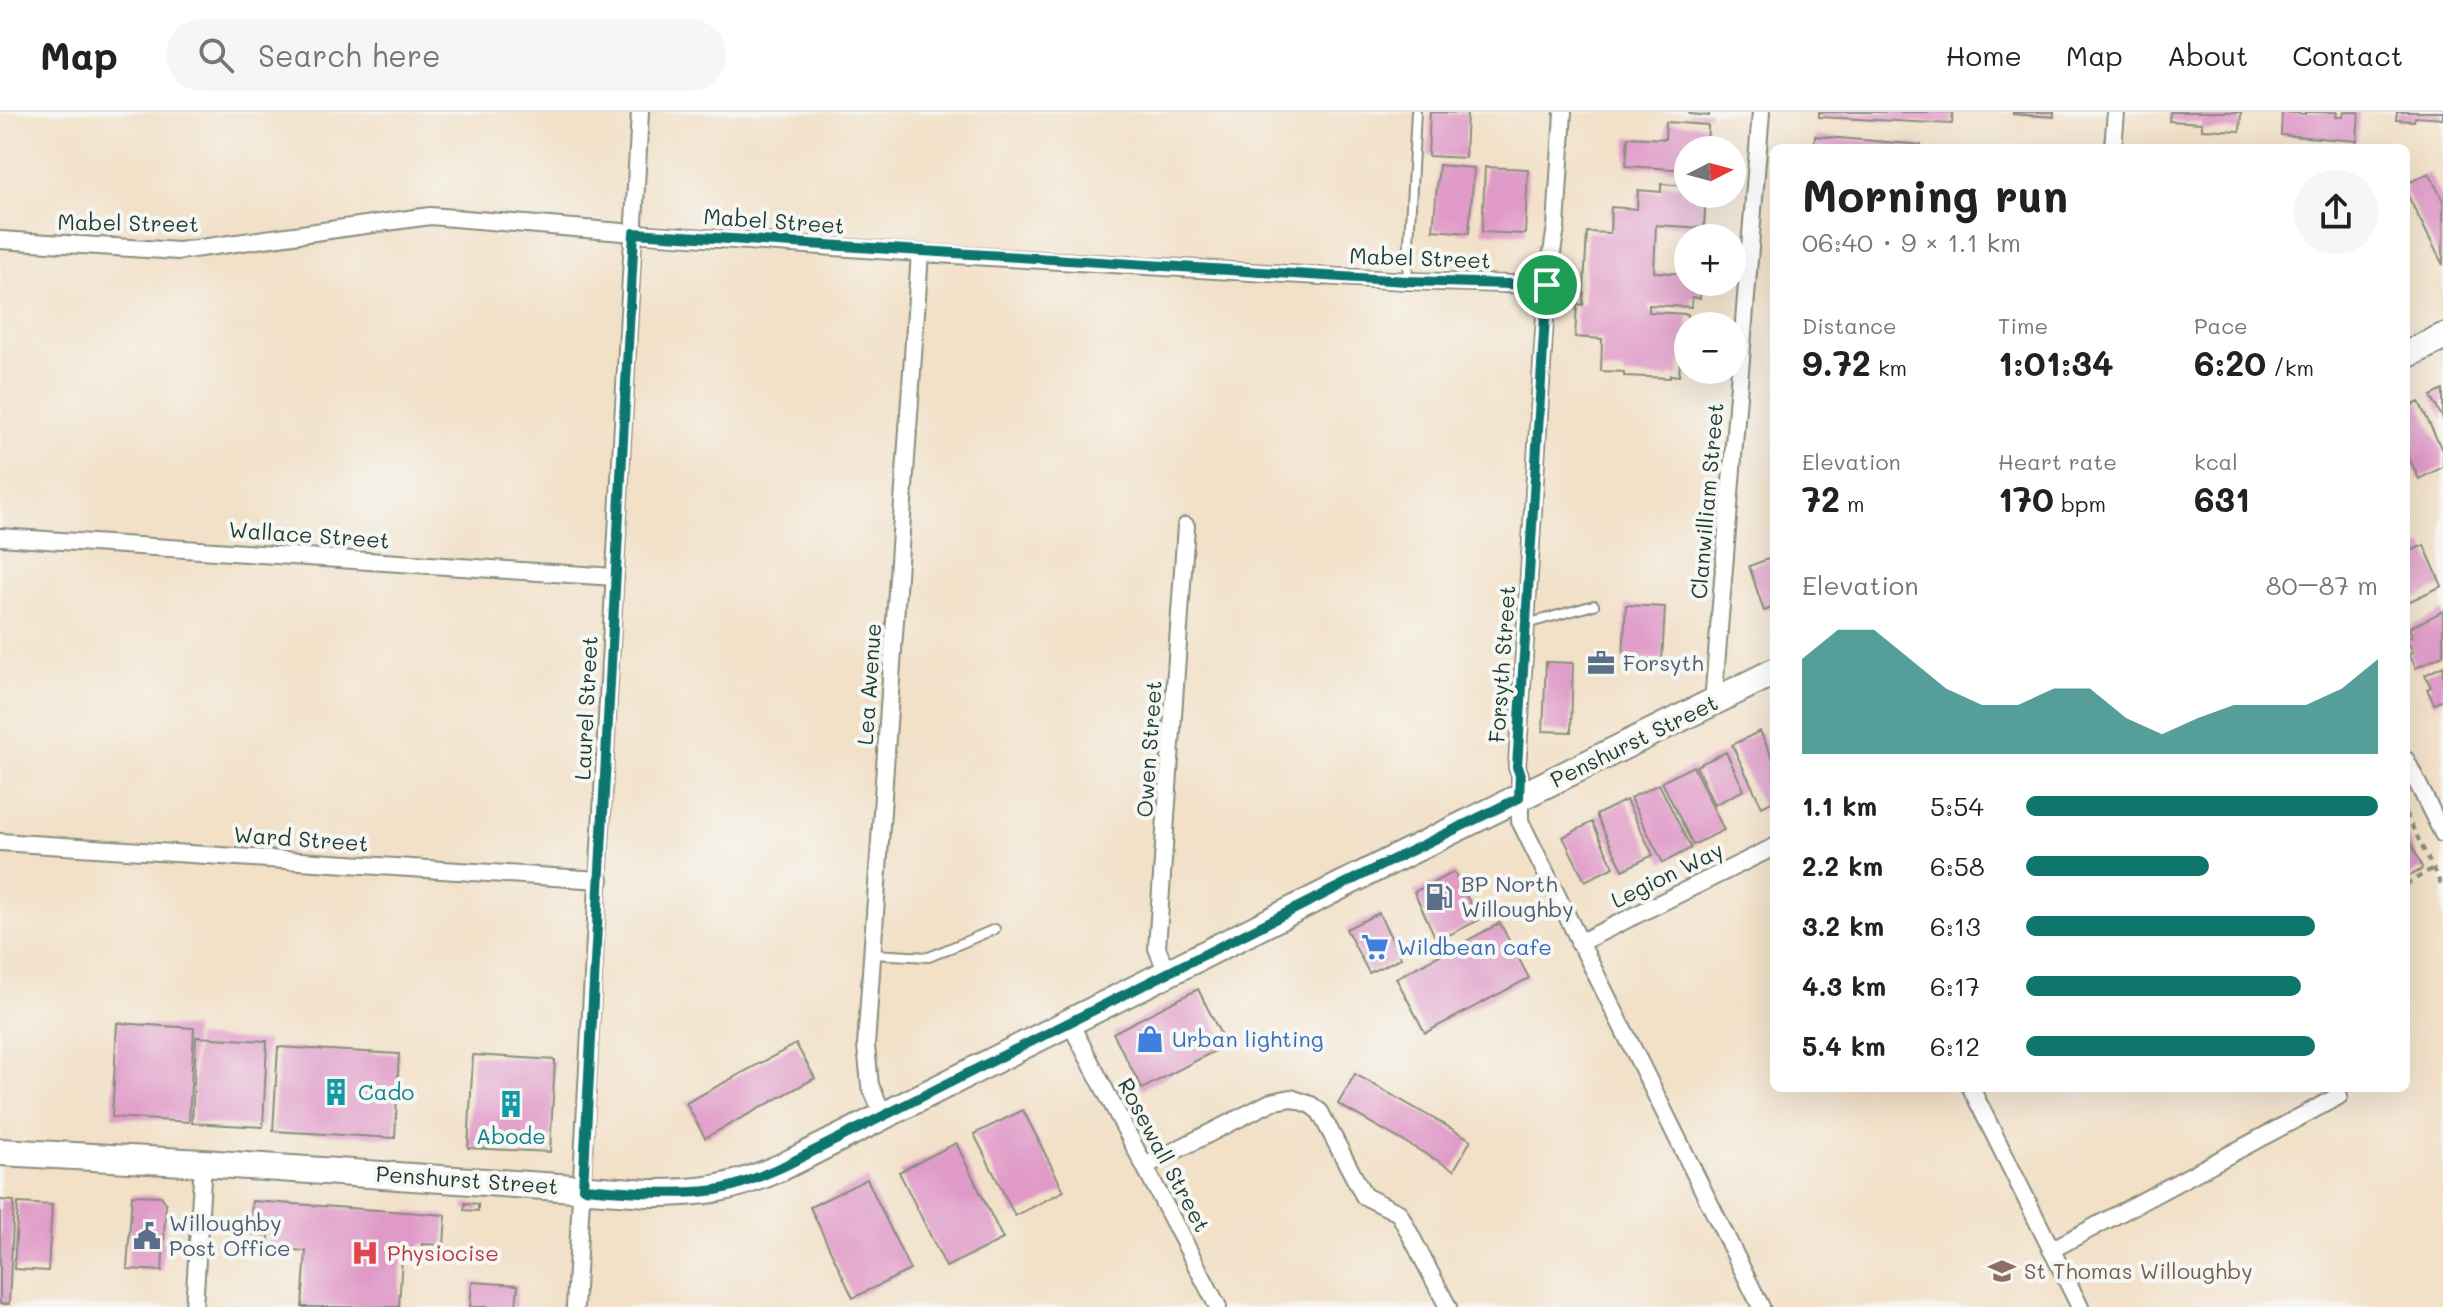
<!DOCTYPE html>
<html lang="en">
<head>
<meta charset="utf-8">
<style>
	body { margin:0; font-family:Mali,sans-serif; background:#f6f6f6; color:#222; height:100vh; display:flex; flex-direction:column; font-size:30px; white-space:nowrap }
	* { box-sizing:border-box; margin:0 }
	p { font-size:26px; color:#767676 }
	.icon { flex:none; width:44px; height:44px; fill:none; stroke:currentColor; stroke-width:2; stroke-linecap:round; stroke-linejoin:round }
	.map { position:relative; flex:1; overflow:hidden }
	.details { position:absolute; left:1770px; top:32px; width:640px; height:948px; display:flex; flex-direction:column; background:#fff; border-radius:12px; box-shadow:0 8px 32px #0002 }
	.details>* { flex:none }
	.needle { width:52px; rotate:84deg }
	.buttons { position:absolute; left:1674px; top:24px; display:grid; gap:16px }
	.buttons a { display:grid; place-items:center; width:72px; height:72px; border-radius:50%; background:#fff; box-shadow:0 8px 32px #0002; font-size:40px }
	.pin { position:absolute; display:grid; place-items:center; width:68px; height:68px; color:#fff; margin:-34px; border:4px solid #fff; border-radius:50%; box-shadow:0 2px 8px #0007 }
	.round { display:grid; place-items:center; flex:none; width:84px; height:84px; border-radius:42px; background:#f6f6f6 }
	.head { display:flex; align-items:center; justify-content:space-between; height:136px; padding:0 32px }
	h1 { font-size:44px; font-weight:700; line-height:60px }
	.figures { display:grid; grid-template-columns:repeat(3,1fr); gap:12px; height:136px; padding:8px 32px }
	.figures div { display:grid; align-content:center }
	.figures b { font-size:34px; font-weight:700 }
	.figures small { font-size:22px; font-weight:400 }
	.figures p { font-size:22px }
	.chart { height:224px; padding:16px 32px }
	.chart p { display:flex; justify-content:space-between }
	.chart svg { width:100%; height:144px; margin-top:8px; fill:#0f766e; opacity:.7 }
	ul { padding:0 32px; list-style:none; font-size:26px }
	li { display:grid; grid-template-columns:128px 96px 1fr; align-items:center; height:60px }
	li i { height:20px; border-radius:10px; background:#0f766e }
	header { display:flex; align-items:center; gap:48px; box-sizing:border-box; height:112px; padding:0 40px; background:#fff; border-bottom:2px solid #e0e0e0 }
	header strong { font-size:38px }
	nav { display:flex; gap:44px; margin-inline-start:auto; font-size:28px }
	.search { width:560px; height:72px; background:#f6f6f6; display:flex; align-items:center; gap:20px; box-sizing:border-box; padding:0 28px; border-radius:44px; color:#767676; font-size:30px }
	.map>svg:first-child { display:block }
	.building { fill:#e09ac7 }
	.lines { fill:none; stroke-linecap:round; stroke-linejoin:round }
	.lane-casing { stroke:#888e7e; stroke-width:12 }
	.street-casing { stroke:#888e7e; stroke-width:20 }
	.primary-casing { stroke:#888e7e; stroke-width:30 }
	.path { stroke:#888e7e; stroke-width:4; stroke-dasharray:6 6; stroke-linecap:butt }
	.lane { stroke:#fff; stroke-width:8 }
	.street { stroke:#fff; stroke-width:16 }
	.primary { stroke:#fff; stroke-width:26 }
	.route-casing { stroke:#fff; stroke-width:16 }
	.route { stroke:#0f766e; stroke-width:10 }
	.labels { text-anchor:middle; stroke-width:8; stroke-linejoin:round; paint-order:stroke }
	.street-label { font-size:22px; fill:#1f3d34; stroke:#f6f6f2 }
	.service-label { font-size:22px; fill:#4e5e75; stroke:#f6f6f2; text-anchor:start }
	.shop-label { font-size:22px; fill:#366cbe; stroke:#f6f6f2; text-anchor:start }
	.culture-label { font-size:22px; fill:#0d838f; stroke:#f6f6f2; text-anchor:start }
	.health-label { font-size:22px; fill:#be3a42; stroke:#f6f6f2; text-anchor:start }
	.education-label { font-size:22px; fill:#785e54; stroke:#f6f6f2; text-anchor:start }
</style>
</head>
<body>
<header>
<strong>Map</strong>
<div class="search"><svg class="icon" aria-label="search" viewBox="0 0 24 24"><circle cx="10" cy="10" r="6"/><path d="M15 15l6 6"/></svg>Search here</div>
<nav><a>Home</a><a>Map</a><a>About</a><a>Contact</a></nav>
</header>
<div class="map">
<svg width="2443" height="1195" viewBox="0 0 2443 1195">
	<rect width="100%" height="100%" fill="#f6f6f2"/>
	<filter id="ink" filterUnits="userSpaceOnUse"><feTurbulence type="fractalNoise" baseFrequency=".0125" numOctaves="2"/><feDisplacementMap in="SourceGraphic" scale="16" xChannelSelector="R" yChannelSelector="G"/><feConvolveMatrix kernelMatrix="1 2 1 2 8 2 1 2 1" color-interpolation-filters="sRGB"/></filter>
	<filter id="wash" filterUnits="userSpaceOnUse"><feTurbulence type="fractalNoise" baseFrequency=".006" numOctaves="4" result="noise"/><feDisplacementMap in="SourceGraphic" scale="32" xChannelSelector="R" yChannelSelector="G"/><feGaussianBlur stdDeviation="1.8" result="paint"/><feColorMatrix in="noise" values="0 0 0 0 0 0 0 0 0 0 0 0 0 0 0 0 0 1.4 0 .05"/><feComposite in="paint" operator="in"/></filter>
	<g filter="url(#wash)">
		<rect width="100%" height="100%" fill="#f2e0c7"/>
		<g id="blocks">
			<g class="building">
				<polygon points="1430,0 1467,1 1465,46 1428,44"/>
				<polygon points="1689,0 1709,0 1709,4 1689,2"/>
				<polygon points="1819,0 1953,0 1952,12 1819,5"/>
				<polygon points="2013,0 2054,0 2054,5 2013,2"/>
				<polygon points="2170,0 2241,0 2240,19 2202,17 2202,11 2169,9"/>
				<polygon points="2282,0 2305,2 2305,0 2337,0 2336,5 2343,5 2344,0 2359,0 2357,29 2281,23"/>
				<polygon points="2397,0 2443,0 2443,7 2415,5 2414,9 2396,8"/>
				<polygon points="1666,10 1708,13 1707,38 1688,38 1688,58 1626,54 1628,25 1665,27"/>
				<polygon points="1815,24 1921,33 1920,36 1814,36"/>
				<polygon points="1439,53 1474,56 1469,121 1433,118"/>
				<polygon points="1485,55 1528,57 1525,122 1482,120"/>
				<polygon points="2429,61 2443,89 2443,153 2406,80 2406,72"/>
				<polygon points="1661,72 1688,74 1688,82 1706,82 1704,116 1656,113 1654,160 1688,162 1688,170 1701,171 1700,186 1692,185 1691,195 1649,193 1649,200 1688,202 1686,251 1680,250 1679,264 1670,263 1670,266 1624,264 1624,260 1601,259 1602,227 1575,225 1577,192 1583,193 1587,120 1610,121 1611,95 1637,97 1638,78 1661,80"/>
				<polygon points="2443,278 2443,307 2431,284"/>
				<polygon points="2419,290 2443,340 2443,355 2419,367 2406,340 2406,296"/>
				<polygon points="2424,433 2442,474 2406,491 2406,441"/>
				<polygon points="1774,445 1774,495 1764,499 1749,454"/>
				<polygon points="1626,493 1665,495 1662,548 1623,546"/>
				<polygon points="2443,499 2443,543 2416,556 2409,542 2413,540 2407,527 2412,524 2409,516"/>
				<polygon points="1546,550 1573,551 1571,620 1543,619"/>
				<polygon points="2443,554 2443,587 2434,592 2427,577 2431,575 2425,563"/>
				<polygon points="1760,619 1774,649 1774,689 1762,695 1732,633"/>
				<polygon points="1726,640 1744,678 1714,693 1696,654"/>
				<polygon points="1693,654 1724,718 1693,733 1662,670"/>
				<polygon points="1659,672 1691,736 1663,751 1630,686"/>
				<polygon points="1626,688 1653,743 1623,758 1596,703"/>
				<polygon points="1592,710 1614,755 1585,769 1563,725"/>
				<polygon points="2406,721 2422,755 2421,758 2406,766"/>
				<polygon points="1454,760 1479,808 1437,829 1414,780"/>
				<polygon points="1379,801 1401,846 1369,861 1346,817"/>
				<polygon points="1500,811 1529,866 1425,921 1396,866"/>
				<polygon points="1198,877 1226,933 1142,977 1113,921"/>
				<polygon points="117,911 194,916 189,1010 112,1005"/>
				<polygon points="196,925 267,929 263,1015 192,1011"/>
				<polygon points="796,932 815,966 705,1026 686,991"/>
				<polygon points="278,935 399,942 395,1026 273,1019"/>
				<polygon points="473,943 555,948 550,1040 468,1036"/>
				<polygon points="1355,962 1471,1028 1454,1058 1338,992"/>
				<polygon points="1023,998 1064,1079 1015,1104 974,1022"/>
				<polygon points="956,1031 1003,1127 946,1155 899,1060"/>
				<polygon points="867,1067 910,1158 853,1186 810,1095"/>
				<polygon points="132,1083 161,1084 166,1091 162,1159 127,1157"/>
				<polygon points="0,1088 14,1089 9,1192 0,1192"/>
				<polygon points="252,1089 446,1103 444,1133 422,1132 421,1147 402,1145 399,1195 302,1195 306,1139 268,1136 269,1123 250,1122"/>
				<polygon points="18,1091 52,1093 48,1159 14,1157"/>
				<polygon points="465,1091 478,1092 478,1099 464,1098"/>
				<polygon points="472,1170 518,1173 516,1195 470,1195"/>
			</g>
		</g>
	</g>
	<g filter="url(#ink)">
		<use href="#blocks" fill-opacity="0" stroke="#888e7e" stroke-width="2"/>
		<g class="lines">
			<g class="lane-casing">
				<g id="lane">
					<polyline points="1407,169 1416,0"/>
					<polyline points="1526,512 1594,493"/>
					<polyline points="872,842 929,845 995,817"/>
				</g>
			</g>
			<g class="street-casing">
				<g id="street">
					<polyline points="1563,0 1556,115 1547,173 1517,655 1520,663 1520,709 1761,1195"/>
					<polyline points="2113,36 2116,0"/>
					<polyline points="0,128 179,139 430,104 634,121 920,141 1407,169 1547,173"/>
					<polyline points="0,425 615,465"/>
					<polyline points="1713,591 1761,0"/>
					<polyline points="2406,648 2443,722"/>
					<polyline points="0,730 600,768"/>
					<polyline points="1579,831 1774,735"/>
					<polyline points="1167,861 1157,836 1186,414"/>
					<polyline points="1070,911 1218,1195"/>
					<polyline points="1971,976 2080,1195"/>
					<polyline points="884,1004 870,973 866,934 920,141"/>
					<polyline points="1145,1054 1271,990 1291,986 1311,993 1320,1000 1364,1084 1399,1101 1448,1195"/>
					<polyline points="2051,1138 2339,984"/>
					<polyline points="194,1195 203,1051"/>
					<polyline points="575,1195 640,0"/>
				</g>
			</g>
			<g class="primary-casing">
				<g id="primary">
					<polyline points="2406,243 2443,225"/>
					<path d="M0 1040 203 1051 649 1081C704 1081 732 1077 782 1055L1384 752 1774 560"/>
				</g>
			</g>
			<g class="path">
				<polyline points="2406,702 2443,777"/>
				<polyline points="2406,773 2433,756"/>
			</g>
			<use href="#lane" class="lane"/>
			<use href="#street" class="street"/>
			<use href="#primary" class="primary"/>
		</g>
	</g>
	<g class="lines" filter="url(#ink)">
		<g class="route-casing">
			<path id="route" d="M634 121 1407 169 1547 173 1517 655 1520 663 1519 686 1384 752 782 1055C761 1064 739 1074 716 1078 672 1084 627 1079 583 1076Z"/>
		</g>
		<use href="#route" class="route"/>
	</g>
	<defs>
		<g id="office-bare" transform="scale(2.16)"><path d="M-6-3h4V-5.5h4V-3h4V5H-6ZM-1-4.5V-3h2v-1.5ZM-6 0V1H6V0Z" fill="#5c6f8a" stroke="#f6f6f2" stroke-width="2.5" paint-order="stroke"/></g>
		<g id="fuel-bare" transform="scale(2.16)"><path d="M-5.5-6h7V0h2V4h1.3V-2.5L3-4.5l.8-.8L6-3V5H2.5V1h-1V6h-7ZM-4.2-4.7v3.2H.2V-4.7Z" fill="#5c6f8a" stroke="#f6f6f2" stroke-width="2.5" paint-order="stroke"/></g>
		<g id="supermarket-bare" transform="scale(2.16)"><path d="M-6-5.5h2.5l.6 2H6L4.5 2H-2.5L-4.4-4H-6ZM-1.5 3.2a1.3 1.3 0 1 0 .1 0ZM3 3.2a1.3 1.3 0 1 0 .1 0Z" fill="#3f7fe0" stroke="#f6f6f2" stroke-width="2.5" paint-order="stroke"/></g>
		<g id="shop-bare" transform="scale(2.16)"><path d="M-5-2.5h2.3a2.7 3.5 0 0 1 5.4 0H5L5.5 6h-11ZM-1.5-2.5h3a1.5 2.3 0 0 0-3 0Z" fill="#3f7fe0" stroke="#f6f6f2" stroke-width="2.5" paint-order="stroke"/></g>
		<g id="building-bare" transform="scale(2.16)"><path d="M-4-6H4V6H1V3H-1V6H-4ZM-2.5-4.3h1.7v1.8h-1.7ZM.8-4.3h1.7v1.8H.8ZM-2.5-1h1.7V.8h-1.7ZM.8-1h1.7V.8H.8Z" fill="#0f9aa8" stroke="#f6f6f2" stroke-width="2.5" paint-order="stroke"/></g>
		<g id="civic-bare" transform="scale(2.16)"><path d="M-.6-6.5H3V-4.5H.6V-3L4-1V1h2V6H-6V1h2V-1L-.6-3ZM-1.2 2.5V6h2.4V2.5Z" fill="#5c6f8a" stroke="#f6f6f2" stroke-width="2.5" paint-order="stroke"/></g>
		<g id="hospital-bare" transform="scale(2.16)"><path d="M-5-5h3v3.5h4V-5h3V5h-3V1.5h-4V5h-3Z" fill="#e0444e" stroke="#f6f6f2" stroke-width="2.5" paint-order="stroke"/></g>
		<g id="school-bare" transform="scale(2.16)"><path d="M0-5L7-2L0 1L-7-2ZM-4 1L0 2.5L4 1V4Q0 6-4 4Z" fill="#8d6e63" stroke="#f6f6f2" stroke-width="2.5" paint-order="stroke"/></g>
	</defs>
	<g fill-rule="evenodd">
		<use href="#office-bare" x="1601" y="551"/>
		<use href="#fuel-bare" x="1439" y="785"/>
		<use href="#supermarket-bare" x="1375" y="835"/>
		<use href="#shop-bare" x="1150" y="927"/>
		<use href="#building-bare" x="336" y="980"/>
		<use href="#building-bare" x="511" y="992"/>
		<use href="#civic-bare" x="147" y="1124"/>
		<use href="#hospital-bare" x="365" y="1141"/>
		<use href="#school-bare" x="2002" y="1159"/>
	</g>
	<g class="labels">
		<g class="street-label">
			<text transform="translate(774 109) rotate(4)" y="8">Mabel Street</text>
			<text transform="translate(128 111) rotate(1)" y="8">Mabel Street</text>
			<text transform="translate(1420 146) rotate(2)" y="8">Mabel Street</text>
			<text transform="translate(1707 389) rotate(-85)" y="8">Clanwilliam Street</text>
			<text transform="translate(309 423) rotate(4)" y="8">Wallace Street</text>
			<text transform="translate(1502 552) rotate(-86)" y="8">Forsyth Street</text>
			<text transform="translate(869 572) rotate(-86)" y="8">Lea Avenue</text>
			<text transform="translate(586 596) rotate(-87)" y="8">Laurel Street</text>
			<text transform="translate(1634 629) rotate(-26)" y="8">Penshurst Street</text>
			<text transform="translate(1149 637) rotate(-86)" y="8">Owen Street</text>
			<text transform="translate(301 727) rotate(4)" y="8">Ward Street</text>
			<text transform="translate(1667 763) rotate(-26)" y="8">Legion Way</text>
			<text transform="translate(1164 1043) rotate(62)" y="8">Rosewall Street</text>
			<text transform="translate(467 1068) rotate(4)" y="8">Penshurst Street</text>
		</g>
		<g class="service-label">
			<text x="1623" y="559">Forsyth</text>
			<text x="1461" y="780">BP North<tspan x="1461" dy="25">Willoughby</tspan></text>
			<text x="169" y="1119">Willoughby<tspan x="169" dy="25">Post Office</tspan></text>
		</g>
		<g class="shop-label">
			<text x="1397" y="843">Wildbean cafe</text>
			<text x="1172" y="935">Urban lighting</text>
		</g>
		<g class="culture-label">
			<text x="358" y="988">Cado</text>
			<text x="511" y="1032" text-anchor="middle">Abode</text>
		</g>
		<g class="health-label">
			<text x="387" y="1149">Physiocise</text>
		</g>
		<g class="education-label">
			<text x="2024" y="1167">St Thomas Willoughby</text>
		</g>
	</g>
</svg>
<div class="buttons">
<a><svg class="needle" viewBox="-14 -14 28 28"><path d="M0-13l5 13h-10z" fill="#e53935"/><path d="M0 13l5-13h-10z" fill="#767676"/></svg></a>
<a>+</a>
<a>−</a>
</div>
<div class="pin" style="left:1547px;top:173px;background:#1e9e55"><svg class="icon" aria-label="arrive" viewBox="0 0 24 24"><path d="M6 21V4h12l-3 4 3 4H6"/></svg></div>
<section class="details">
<div class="head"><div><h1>Morning run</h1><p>06:40 · 9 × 1.1 km</p></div><a class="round"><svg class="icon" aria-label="share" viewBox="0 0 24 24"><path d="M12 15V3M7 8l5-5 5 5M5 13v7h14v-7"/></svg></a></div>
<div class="figures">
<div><p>Distance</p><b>9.72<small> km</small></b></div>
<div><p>Time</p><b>1:01:34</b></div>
<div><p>Pace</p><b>6:20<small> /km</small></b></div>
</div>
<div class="figures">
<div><p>Elevation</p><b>72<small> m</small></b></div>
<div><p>Heart rate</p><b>170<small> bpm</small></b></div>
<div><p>kcal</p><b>631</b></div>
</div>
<div class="chart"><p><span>Elevation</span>80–87 m</p>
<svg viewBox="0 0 160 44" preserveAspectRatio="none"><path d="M0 44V15L10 6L20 6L30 15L40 24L50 29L60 29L70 24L80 24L90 33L100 38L110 33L120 29L130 29L140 29L150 24L160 15V44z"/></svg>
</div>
<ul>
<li><b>1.1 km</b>5:54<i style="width:100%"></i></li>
<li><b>2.2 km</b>6:58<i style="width:52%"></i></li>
<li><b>3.2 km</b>6:13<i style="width:82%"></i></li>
<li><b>4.3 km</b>6:17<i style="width:78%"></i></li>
<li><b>5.4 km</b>6:12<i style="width:82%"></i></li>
</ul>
</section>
</div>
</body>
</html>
